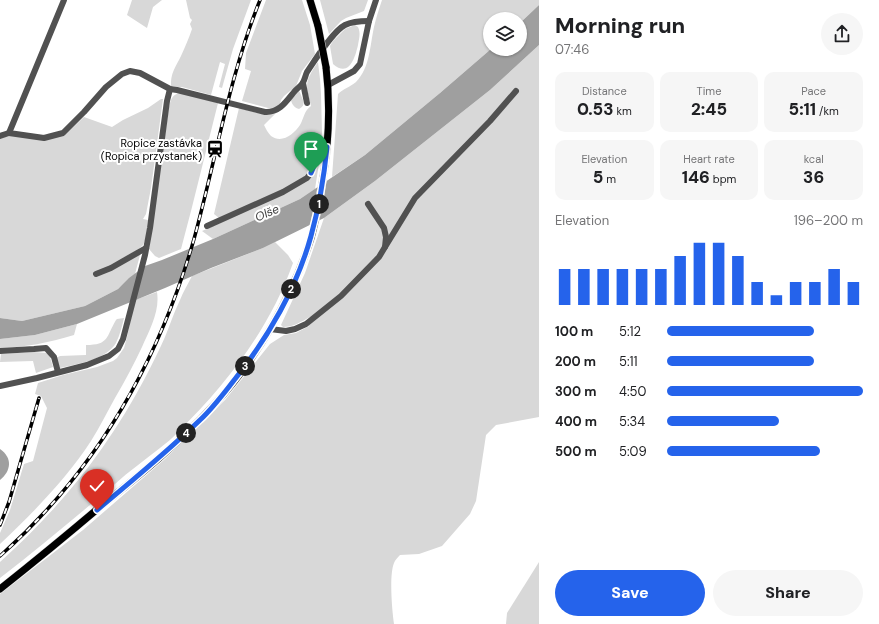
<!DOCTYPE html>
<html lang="en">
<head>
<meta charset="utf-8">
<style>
	body { margin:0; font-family:"DM Sans",sans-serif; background:#f6f6f6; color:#202124; height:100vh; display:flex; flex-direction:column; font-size:15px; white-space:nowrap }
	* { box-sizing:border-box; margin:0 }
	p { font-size:13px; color:#757577 }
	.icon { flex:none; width:22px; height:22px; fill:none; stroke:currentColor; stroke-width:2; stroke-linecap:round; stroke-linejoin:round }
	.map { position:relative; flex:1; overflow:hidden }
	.side { display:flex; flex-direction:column; background:#fff; width:340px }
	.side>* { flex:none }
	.buttons { position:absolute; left:483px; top:12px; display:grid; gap:8px }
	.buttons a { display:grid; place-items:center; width:44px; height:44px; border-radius:50%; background:#fff; box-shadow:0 1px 3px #0004; font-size:20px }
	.pin { position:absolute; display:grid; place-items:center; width:34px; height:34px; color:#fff; margin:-41px -17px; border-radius:50% 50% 50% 0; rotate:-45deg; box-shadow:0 0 4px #0007 }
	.pin .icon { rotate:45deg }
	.km { position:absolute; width:20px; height:20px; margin:-10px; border-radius:50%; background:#222; color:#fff; font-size:11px; line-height:20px; text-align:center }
	.round { display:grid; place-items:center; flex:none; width:42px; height:42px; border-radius:21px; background:#f6f6f6 }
	.summary { display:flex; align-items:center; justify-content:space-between; height:68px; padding:0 16px }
	h1 { font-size:22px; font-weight:800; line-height:30px }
	.figures { display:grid; grid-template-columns:repeat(3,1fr); gap:6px; height:68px; padding:4px 16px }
	.figures div { display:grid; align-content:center; border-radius:10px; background:#f6f6f6; text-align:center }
	.figures b { font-size:17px; font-weight:800 }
	.figures small { font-size:11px; font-weight:400 }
	.figures p { font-size:11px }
	.chart { height:112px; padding:8px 16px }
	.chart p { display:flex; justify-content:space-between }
	.chart svg { width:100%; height:72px; margin-top:4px; stroke:#2563eb; stroke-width:6 }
	.cta { display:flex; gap:8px; margin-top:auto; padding:8px 16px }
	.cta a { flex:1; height:46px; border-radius:24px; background:#2563eb; color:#fff; font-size:16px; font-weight:800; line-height:46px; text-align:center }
	.cta a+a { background:#f6f6f6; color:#202124 }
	ul { padding:0 16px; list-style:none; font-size:13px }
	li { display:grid; grid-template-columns:64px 48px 1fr; align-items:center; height:30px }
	li i { height:10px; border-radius:5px; background:#2563eb }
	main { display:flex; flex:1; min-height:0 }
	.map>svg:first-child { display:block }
	.green { fill:#d8d8d8 }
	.water { fill:#9f9f9f }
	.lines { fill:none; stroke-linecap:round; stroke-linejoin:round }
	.major-casing { stroke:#dbdbdb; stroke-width:8 }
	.minor { stroke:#515151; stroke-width:6 }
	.major { stroke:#000; stroke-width:7 }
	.rail-casing { stroke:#000; stroke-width:3.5 }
	.rail { stroke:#fff; stroke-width:2; stroke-dasharray:6; stroke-linecap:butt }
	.major-bridge-casing { stroke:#dbdbdb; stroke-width:8; stroke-linecap:butt }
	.major-bridge { stroke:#000; stroke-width:7 }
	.route-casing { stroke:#fff; stroke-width:8 }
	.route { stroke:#2563eb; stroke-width:5 }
	.labels { text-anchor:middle; stroke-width:4; stroke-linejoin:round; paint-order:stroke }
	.poi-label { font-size:11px; fill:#000; stroke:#fff; text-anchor:end }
	.water-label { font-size:12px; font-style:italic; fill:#404040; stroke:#fff }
</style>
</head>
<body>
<main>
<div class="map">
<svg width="539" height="624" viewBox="0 0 539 624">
	<rect width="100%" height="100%" fill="#fff"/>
	<g class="green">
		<polygon points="132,0 162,0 153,7 147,28 127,15"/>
		<path d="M186 0H251L233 49 222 88 219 87 225 64 220 62 211 95 182 87H178L171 86C170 74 176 66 181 56 185 47 189 38 192 29L190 24 192 20 190 18Z"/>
		<polygon points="266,0 302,0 310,25 315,54 302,71 296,86 284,96 281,100 280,104 276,108 272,109 242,101 251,71 245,69 246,53"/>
		<polygon points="320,0 368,0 364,11 346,18 341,21 329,34"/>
		<path d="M382 0H539V5L520 23V19H490L491 49 440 93 365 155 332 177 338 94C343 89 350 87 356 82 370 68 370 45 374 27 376 18 379 9 382 0Z"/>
		<path d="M355 25 358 27C361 33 359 39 358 45 355 58 349 78 333 64L330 46 333 41 345 29Z"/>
		<path d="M539 45V417L496 425 486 435 476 501 470 514 442 546 419 554 400 555C398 557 395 560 394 563 389 575 392 610 394 624H0V594L83 530 165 459 225 400 270 344 284 335 296 333 309 326 310 317C301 322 293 327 283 327L281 325 305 273 324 218 375 181 490 90Z"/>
		<path d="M318 62 320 79 321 94 322 133 321 144 312 161 310 171 306 176 300 181 270 196 219 218 214 214 239 108 266 115 275 114 264 125C266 129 268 133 271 136 282 144 294 134 300 125 304 118 304 111 311 106 305 84 305 81 318 62Z"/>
		<path d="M297 91H299C301 94 301 96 303 100 304 104 304 106 299 109 295 108 292 105 291 100Z"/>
		<path d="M181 93 218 103 191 211 181 249 159 258 155 256 149 249 169 107C171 99 172 94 181 93Z"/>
		<path d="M161 99H163L151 188 146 214 143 219 148 220C147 228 147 239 143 245 138 251 129 254 123 258L140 255 135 274 118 289 85 306 22 321 0 318V138L15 135 64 136 84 117 112 127 123 120 148 108Z"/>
		<path d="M320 157 315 189 300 199 213 239 202 231 220 223 311 177C316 171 317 164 320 157Z"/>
		<path d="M275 242 288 255 293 263C270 328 227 384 178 432 173 438 166 443 160 448 145 460 129 471 115 484 77 516 39 548 0 578V562C60 508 107 450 145 378 152 364 159 351 165 337 170 325 174 312 180 300 183 292 188 284 192 276L263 248Z"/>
		<path d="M157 292C160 311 150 329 142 347 134 364 125 381 115 398 107 412 100 427 91 441 66 479 33 513 0 544V533L10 510 24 464 33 461 47 408 41 396 35 394 38 383 63 375 97 367 113 361 117 358 124 348 127 337 135 300Z"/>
		<path d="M124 318C122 326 120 335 116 343 106 360 77 364 60 368L56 358 60 356 86 355V345C109 345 106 337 116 320L117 319Z"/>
		<path d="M77 324 74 335C48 343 26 347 0 348V339L35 335Z"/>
		<polygon points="34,352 48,353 50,357 53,367 36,373 33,361 0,362 1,354"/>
		<polygon points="539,562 539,624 506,624 507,613"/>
	</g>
	<g class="water">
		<polygon points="539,5 539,45 490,90 375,181 324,218 263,248 211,268 165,288 77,324 35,335 0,339 0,318 22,321 85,306 118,289 129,278 145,266 162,260 213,239 300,199 365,155 440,93 491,49 520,49 520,23"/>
		<path d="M0 449C13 458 11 471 0 480Z"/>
	</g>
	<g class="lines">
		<g class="major-casing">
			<g id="major">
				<polyline points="310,0 318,26"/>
				<path d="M0 589C34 562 68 534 101 506 140 475 179 443 213 406 256 360 292 298 311 238 316 220 319 202 322 184 329 144 331 108 326 67"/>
			</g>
		</g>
		<g class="minor">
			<path d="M64 0 9 133 44 138 63 133 84 112 106 87 122 74 130 71 140 73 170 89 177 90 265 112C279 113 286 102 294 92 296 89 300 87 302 84 305 80 305 76 307 72 315 60 333 31 345 25 353 21 361 21 369 21"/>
			<polyline points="303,83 307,103"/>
			<polyline points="328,85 354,71 360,64 369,21 376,0"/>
			<polyline points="0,136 9,133"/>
			<polyline points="207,226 283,192 307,178 311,173 318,156 327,147"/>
			<polyline points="385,247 415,198 490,121 516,91"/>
			<polyline points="96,274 111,268 146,248"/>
			<polyline points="270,329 286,331 295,329 306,324 341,296 379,257 385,247 386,237 384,228 368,204"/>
			<polyline points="0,351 34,349 46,348 54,357 58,372"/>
			<polyline points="0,386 37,378 87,365 109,356 118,349 123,339 145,255 150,228 167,101 170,89"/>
		</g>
		<use href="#major" class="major"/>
		<g class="rail-casing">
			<g id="rail">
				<polyline points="0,525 9,502 39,398"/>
				<path d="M0 556C96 471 159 361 194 239 216 159 229 77 260 0"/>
			</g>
		</g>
		<use href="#rail" class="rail"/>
		<g class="major-bridge-casing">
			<polyline id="major-bridge" points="318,26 326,67"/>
		</g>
		<use href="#major-bridge" class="major-bridge"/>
	</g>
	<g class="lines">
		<g class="route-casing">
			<path id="route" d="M97 510C132 481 167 452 200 420 213 408 224 393 235 379 268 338 297 287 311 236 319 207 324 177 327 147L318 156 311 173"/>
		</g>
		<use href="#route" class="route"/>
	</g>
	<defs>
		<g id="station-bare" transform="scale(1.38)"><path d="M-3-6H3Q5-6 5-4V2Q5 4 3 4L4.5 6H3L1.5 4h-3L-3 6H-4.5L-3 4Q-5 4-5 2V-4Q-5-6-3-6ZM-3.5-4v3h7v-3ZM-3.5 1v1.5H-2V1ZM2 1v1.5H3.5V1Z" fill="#000" stroke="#fff" stroke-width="2.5" paint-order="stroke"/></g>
	</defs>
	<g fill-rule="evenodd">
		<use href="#station-bare" x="215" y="149"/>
	</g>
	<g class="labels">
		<g class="poi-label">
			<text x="202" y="147">Ropice zastávka<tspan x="202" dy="13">(Ropica przystanek)</tspan></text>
		</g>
		<g class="water-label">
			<text transform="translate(267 213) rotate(-24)" y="4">Olše</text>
		</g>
	</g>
</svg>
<div class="buttons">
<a><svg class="icon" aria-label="layers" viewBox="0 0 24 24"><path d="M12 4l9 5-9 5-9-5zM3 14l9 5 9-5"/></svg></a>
</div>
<div class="pin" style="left:311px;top:173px;background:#1e9e55"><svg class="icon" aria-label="arrive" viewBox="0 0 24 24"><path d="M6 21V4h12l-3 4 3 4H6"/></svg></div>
<div class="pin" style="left:97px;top:510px;background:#d93025"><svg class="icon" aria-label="check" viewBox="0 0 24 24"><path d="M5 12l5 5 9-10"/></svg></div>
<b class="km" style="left:319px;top:204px">1</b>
<b class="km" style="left:291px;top:289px">2</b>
<b class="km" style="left:245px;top:366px">3</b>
<b class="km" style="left:186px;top:433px">4</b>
</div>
<section class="side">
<div class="summary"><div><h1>Morning run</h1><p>07:46</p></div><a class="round"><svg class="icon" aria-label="share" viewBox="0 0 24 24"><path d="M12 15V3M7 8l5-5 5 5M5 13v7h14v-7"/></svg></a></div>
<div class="figures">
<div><p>Distance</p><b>0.53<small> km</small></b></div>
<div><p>Time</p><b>2:45</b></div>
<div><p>Pace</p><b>5:11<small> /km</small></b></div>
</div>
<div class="figures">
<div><p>Elevation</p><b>5<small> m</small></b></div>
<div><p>Heart rate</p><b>146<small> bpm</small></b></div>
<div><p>kcal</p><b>36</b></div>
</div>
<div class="chart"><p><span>Elevation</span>196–200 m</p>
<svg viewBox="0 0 160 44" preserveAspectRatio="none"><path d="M5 44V22M15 44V22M25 44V22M35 44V22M45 44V22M55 44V22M65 44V14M75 44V6M85 44V6M95 44V14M105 44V30M115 44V38M125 44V30M135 44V30M145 44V22M155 44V30"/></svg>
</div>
<ul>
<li><b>100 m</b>5:12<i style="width:75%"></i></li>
<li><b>200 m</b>5:11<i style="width:75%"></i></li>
<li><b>300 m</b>4:50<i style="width:100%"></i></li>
<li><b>400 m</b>5:34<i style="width:57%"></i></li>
<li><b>500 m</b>5:09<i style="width:78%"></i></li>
</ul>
<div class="cta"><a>Save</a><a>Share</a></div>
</section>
</main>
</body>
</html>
